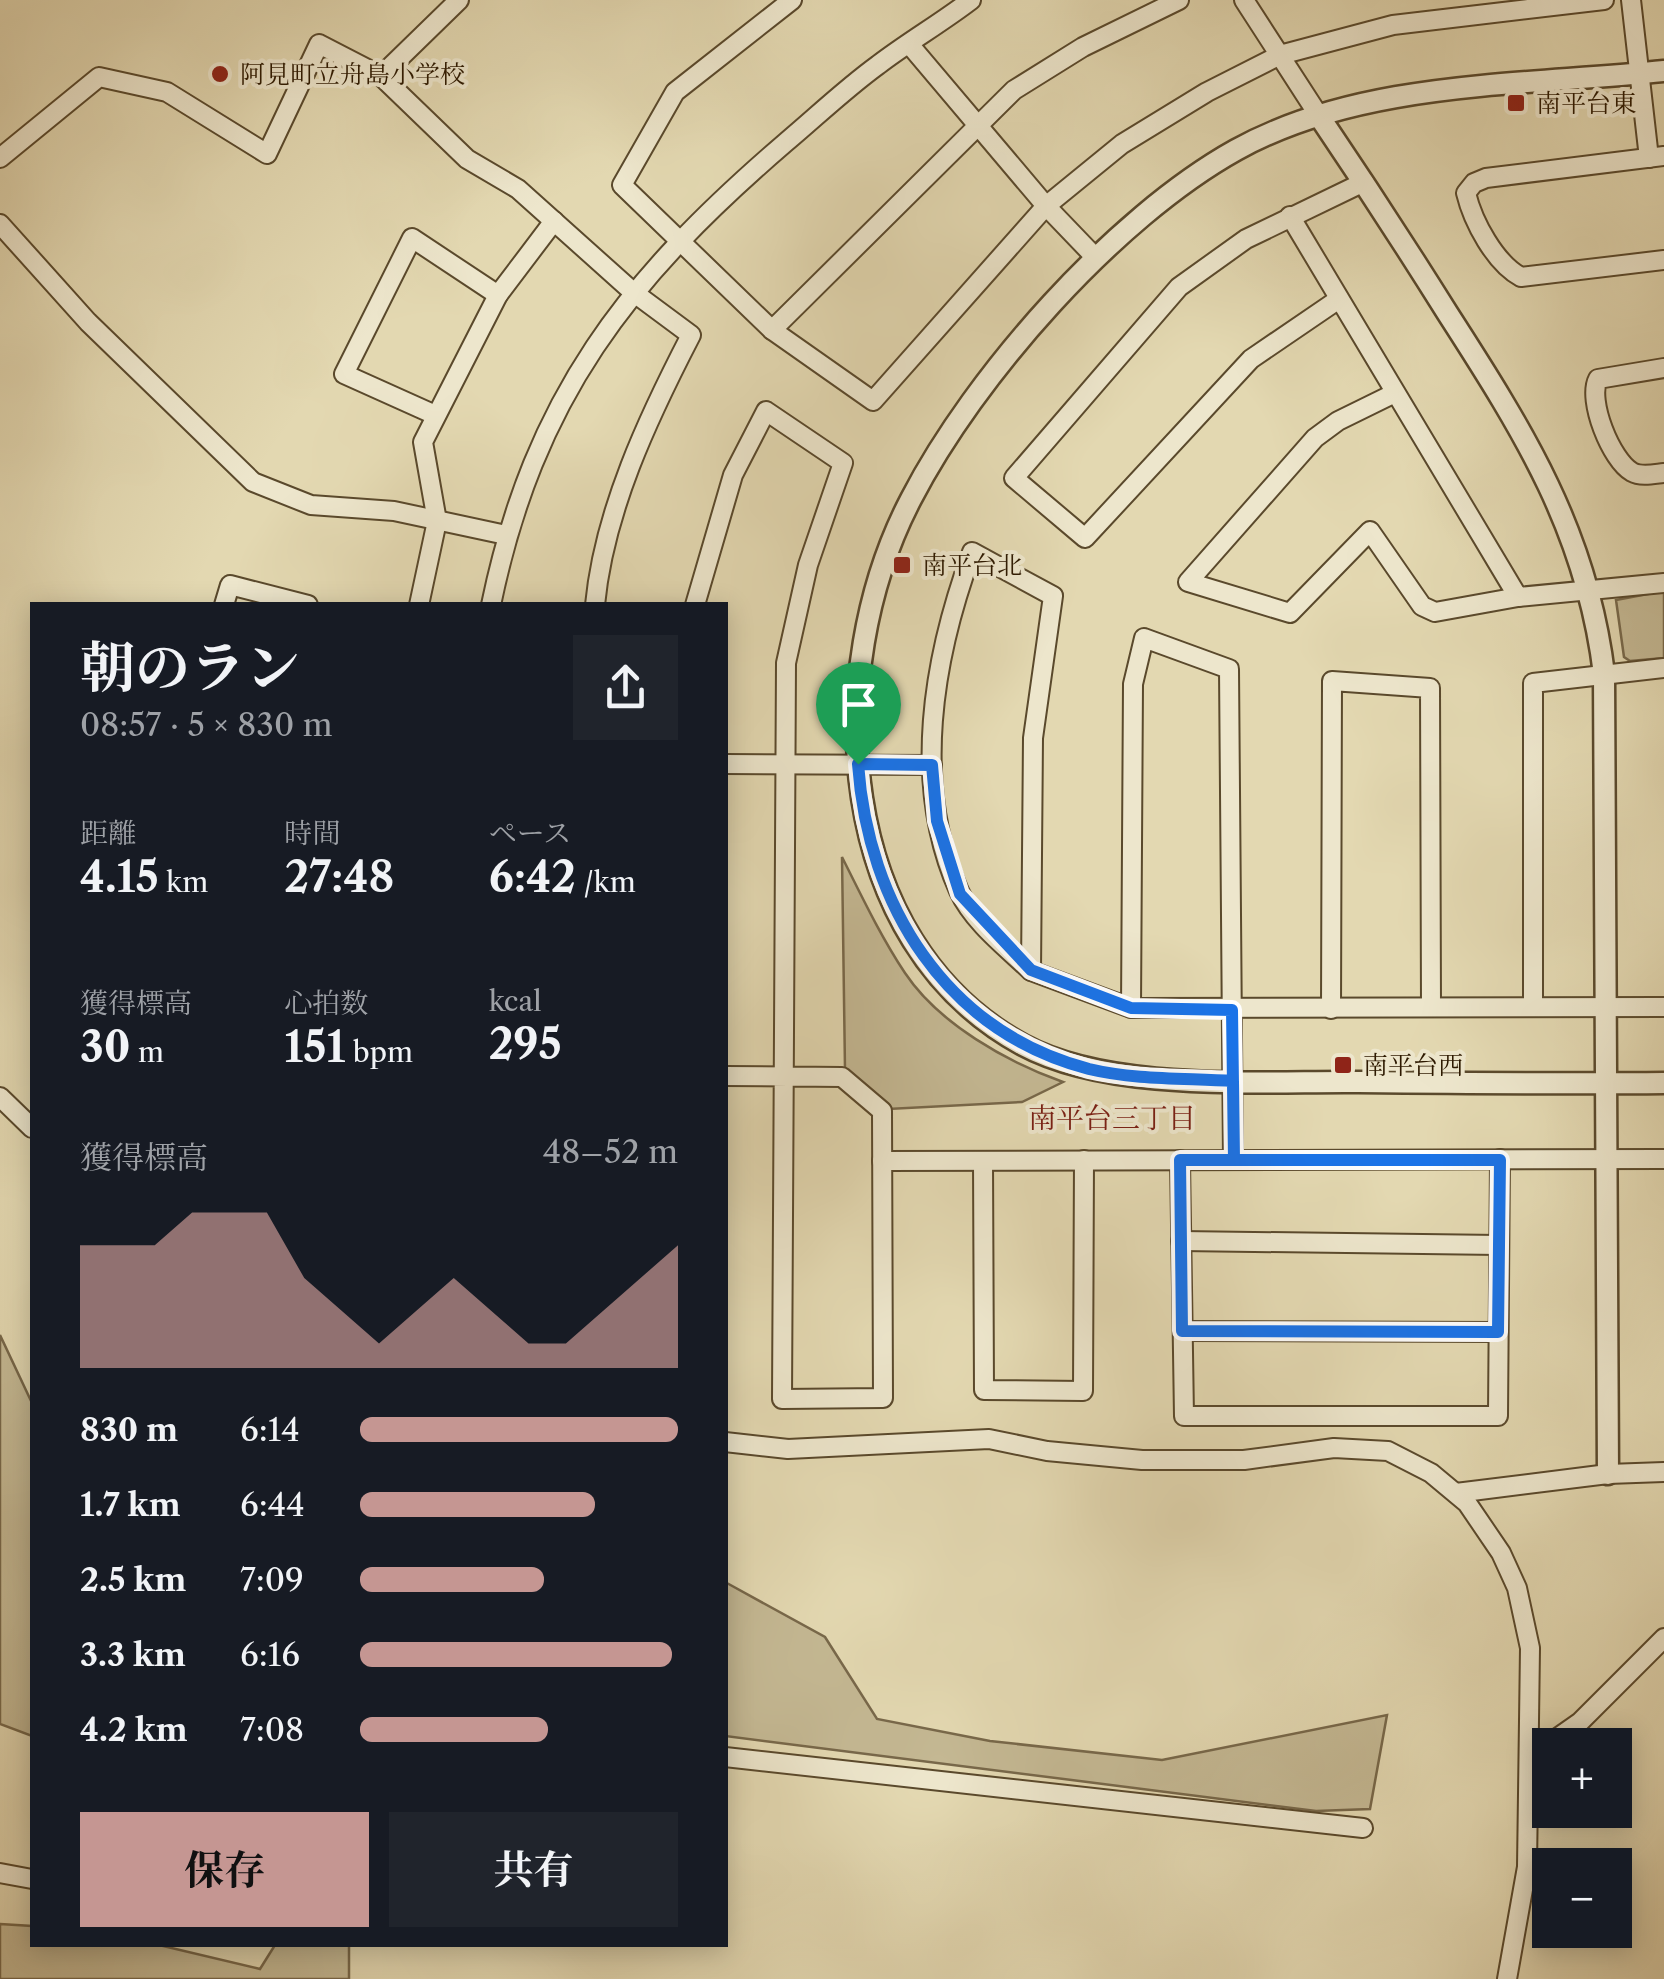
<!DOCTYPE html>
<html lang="ja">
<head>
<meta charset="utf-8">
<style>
	body { margin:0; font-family:"Libre Caslon Text","Noto Serif JP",serif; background:#20242c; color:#f1f3f6; height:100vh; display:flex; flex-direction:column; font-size:38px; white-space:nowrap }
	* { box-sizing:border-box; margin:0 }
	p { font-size:32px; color:#9ea1a6 }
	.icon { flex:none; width:55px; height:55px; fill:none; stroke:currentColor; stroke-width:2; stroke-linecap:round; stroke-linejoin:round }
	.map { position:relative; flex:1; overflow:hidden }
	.details { position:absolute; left:30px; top:602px; width:698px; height:1345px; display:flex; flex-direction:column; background:#171b24; border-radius:0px; box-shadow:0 5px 25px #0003 }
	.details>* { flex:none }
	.buttons { position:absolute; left:1532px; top:1728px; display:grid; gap:20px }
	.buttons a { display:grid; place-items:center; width:100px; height:100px; border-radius:0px; background:#171b24; box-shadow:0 5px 25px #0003; font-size:50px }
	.pin { position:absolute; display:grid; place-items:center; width:85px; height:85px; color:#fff; margin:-102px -42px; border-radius:50% 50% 50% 0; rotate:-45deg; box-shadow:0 0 10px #0007 }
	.pin .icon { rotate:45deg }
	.round { display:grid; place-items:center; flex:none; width:105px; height:105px; border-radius:0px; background:#20242c }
	.overview { display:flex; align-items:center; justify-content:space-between; height:170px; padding:0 50px }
	h1 { font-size:55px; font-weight:700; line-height:75px }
	.figures { display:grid; grid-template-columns:repeat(3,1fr); gap:15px; height:170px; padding:10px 50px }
	.figures div { display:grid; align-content:center }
	.figures b { font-size:42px; font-weight:700 }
	.figures small { font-size:28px; font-weight:400 }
	.figures p { font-size:28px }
	.chart { height:280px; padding:20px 50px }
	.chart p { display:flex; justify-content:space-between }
	.chart svg { width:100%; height:180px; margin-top:10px; fill:#c59692; opacity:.7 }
	.button { display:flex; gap:20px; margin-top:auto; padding:20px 50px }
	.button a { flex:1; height:115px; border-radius:0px; background:#c59692; color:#111; font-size:40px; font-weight:700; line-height:115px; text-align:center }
	.button a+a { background:#20242c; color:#f1f3f6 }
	ul { padding:0 50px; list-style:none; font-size:32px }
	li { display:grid; grid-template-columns:160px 120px 1fr; align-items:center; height:75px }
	li i { height:25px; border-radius:12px; background:#c59692 }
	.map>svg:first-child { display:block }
	.green { fill:#c4b893; stroke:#78684a; stroke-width:2.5 }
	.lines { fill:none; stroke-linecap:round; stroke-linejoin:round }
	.minor-casing { stroke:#5a492c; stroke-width:22 }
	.tertiary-casing { stroke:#5a492c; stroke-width:25 }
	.minor { stroke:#ede6cc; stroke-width:18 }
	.tertiary { stroke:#ede6cc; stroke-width:20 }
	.route-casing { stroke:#fff; stroke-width:20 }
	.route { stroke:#1a73e8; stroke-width:12 }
	.poi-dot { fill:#8f2418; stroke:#ede6cc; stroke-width:4 }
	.labels { text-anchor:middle; stroke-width:8; stroke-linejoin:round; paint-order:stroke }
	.poi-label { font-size:25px; fill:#2d1900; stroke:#ede6cc; text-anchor:start }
	.neighbourhood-label { font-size:28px; fill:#7a1f14; stroke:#ede6cc }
</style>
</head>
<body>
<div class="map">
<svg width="1664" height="1979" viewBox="0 0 1664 1979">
	<rect width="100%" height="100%" fill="#e3d8b1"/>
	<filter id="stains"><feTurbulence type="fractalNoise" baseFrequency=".002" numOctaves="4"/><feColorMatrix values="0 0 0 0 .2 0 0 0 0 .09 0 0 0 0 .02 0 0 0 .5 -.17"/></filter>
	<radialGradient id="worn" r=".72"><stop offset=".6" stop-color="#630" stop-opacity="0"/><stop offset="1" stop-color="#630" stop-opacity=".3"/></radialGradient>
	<g class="green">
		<polygon points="1664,591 1664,658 1630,661 1624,657 1616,600"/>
		<path d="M842 857C861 895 881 937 905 973 939 1024 1007 1062 1063 1082L1022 1102 888 1109 845 1069Z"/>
		<polygon points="0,1335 32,1403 32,1736 0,1724"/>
		<polygon points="725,1582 825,1637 877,1719 990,1741 1162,1760 1387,1715 1370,1809 1316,1811 725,1736"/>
		<polygon points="0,1924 32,1926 32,1945 159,1945 260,1969 275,1945 349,1945 349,1979 0,1979"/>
	</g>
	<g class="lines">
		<g class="minor-casing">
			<g id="minor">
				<polyline points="792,0 675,92 622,185 772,330 873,401 1046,206 1122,144 1207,92 1280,55 1393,25 1604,0"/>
				<polyline points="1244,0 1319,116"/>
				<polyline points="1631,0 1649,158"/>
				<polyline points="909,44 1046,206 1095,257"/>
				<path d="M381 76 467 159 518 189 633 292 691 335C648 418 604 511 595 605"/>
				<path d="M1664 156 1486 178 1474 183 1466 193C1473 222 1495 263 1521 277L1664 260"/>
				<polyline points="0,158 99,77 167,92 267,154 319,44 381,76 459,0"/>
				<polyline points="1290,216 1518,597 1664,583"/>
				<polyline points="0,224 88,322 253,482 311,505 394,511 506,535"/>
				<polyline points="1339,299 1251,359 1085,538 1014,478 1179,287 1246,239 1364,182"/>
				<polyline points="772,330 1014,90 1083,47 1179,0"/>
				<path d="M1664 368 1598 379C1587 400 1611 460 1632 472 1641 477 1654 474 1664 473"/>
				<polyline points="1395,393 1338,421 1315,438 1188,582 1290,613 1370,531 1422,606 1435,612 1518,597"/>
				<polyline points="433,414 344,374 412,238 498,295"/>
				<path d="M972 552 1053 596 1033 738 1031 971C1007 948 973 922 959 891 911 784 933 658 972 552Z"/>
				<polyline points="224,605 230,585 308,605"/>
				<polyline points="419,605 437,521 423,442 498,295 554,221"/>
				<path d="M491 605C534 397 627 279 785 143 816 117 845 89 878 65 908 42 941 23 971 0"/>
				<polyline points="695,605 733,475 766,411 843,463 808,565 786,663 782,1399 883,1398 882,1111 842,1077 725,1076"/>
				<polyline points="725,764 932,765"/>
				<polyline points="1031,971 1131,1008 1664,1007"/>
				<polyline points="1533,1006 1533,683 1664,668"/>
				<polyline points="1131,1008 1133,684 1144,638 1229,669 1233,1160"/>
				<polyline points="1331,1009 1332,681 1430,688 1431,1007"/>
				<polyline points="0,1097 32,1128"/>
				<polyline points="1180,1160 1184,1416 1498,1416 1500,1159"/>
				<polyline points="882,1161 1664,1159"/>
				<polyline points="983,1161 984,1390 1083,1391 1084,1160"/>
				<polyline points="1181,1241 1499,1245"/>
				<polyline points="1183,1331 1498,1332"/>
				<polyline points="725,1442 788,1449 989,1439 1047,1451 1142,1460 1244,1460 1334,1448 1388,1451 1431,1473 1467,1503 1501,1553 1517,1588 1530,1648 1527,1867 1507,1979"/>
				<polyline points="1456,1493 1608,1474 1664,1472"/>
				<polyline points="725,1757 1363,1828"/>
				<polyline points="1530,1757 1580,1722 1664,1638"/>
				<polyline points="0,1873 32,1879"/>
			</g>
		</g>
		<g class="tertiary-casing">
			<g id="tertiary">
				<path d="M1664 71C1524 86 1362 80 1236 150 1114 218 975 375 911 499 821 671 833 942 1023 1045 1110 1092 1259 1081 1357 1082 1460 1083 1562 1084 1664 1083"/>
				<path d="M1319 116C1363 181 1406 247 1448 314 1524 432 1587 532 1604 674L1608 1474"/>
			</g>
		</g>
		<use href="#minor" class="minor"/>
		<use href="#tertiary" class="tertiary"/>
	</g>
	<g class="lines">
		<g class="route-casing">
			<path id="route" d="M858 764 932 765 937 821 960 894 1031 970 1131 1008 1232 1010 1234 1160H1500L1498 1332 1182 1331 1180 1160H1234L1233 1081C1186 1078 1135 1080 1089 1069 945 1031 868 905 858 764"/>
		</g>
		<use href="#route" class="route"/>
	</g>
	<g class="poi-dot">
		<circle cx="220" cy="74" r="10"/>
		<rect x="1506" y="93" width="20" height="20" rx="5"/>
		<rect x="892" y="555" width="20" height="20" rx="5"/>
		<rect x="1333" y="1055" width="20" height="20" rx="5"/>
	</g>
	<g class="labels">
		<g class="poi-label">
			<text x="240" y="83">阿見町立舟島小学校</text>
			<text x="1536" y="112">南平台東</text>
			<text x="922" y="574">南平台北</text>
			<text x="1363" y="1074">南平台西</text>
		</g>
		<g class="neighbourhood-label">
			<text x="1112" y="1128">南平台三丁目</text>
		</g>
	</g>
	<rect width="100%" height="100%" filter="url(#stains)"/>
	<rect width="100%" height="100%" fill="url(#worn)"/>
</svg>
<div class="buttons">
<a>+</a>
<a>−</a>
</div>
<div class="pin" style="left:858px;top:764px;background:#1e9e55"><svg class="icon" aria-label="arrive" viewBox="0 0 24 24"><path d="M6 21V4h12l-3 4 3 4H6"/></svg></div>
<section class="details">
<div class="overview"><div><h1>朝のラン</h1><p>08:57 · 5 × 830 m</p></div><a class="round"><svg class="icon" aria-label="share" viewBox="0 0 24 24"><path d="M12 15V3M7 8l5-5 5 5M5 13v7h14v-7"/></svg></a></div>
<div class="figures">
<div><p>距離</p><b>4.15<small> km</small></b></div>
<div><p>時間</p><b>27:48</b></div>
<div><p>ペース</p><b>6:42<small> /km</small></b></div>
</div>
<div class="figures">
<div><p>獲得標高</p><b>30<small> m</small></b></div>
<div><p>心拍数</p><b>151<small> bpm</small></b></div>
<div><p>kcal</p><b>295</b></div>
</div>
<div class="chart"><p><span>獲得標高</span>48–52 m</p>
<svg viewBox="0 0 160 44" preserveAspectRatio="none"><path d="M0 44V14L10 14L20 14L30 6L40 6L50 6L60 22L70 30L80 38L90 30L100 22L110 30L120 38L130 38L140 30L150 22L160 14V44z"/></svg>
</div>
<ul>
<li><b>830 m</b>6:14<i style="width:100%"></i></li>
<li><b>1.7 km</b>6:44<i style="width:74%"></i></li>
<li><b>2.5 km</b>7:09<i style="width:58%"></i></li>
<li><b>3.3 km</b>6:16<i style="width:98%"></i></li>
<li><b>4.2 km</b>7:08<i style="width:59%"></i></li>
</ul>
<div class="button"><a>保存</a><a>共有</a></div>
</section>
</div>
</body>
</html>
